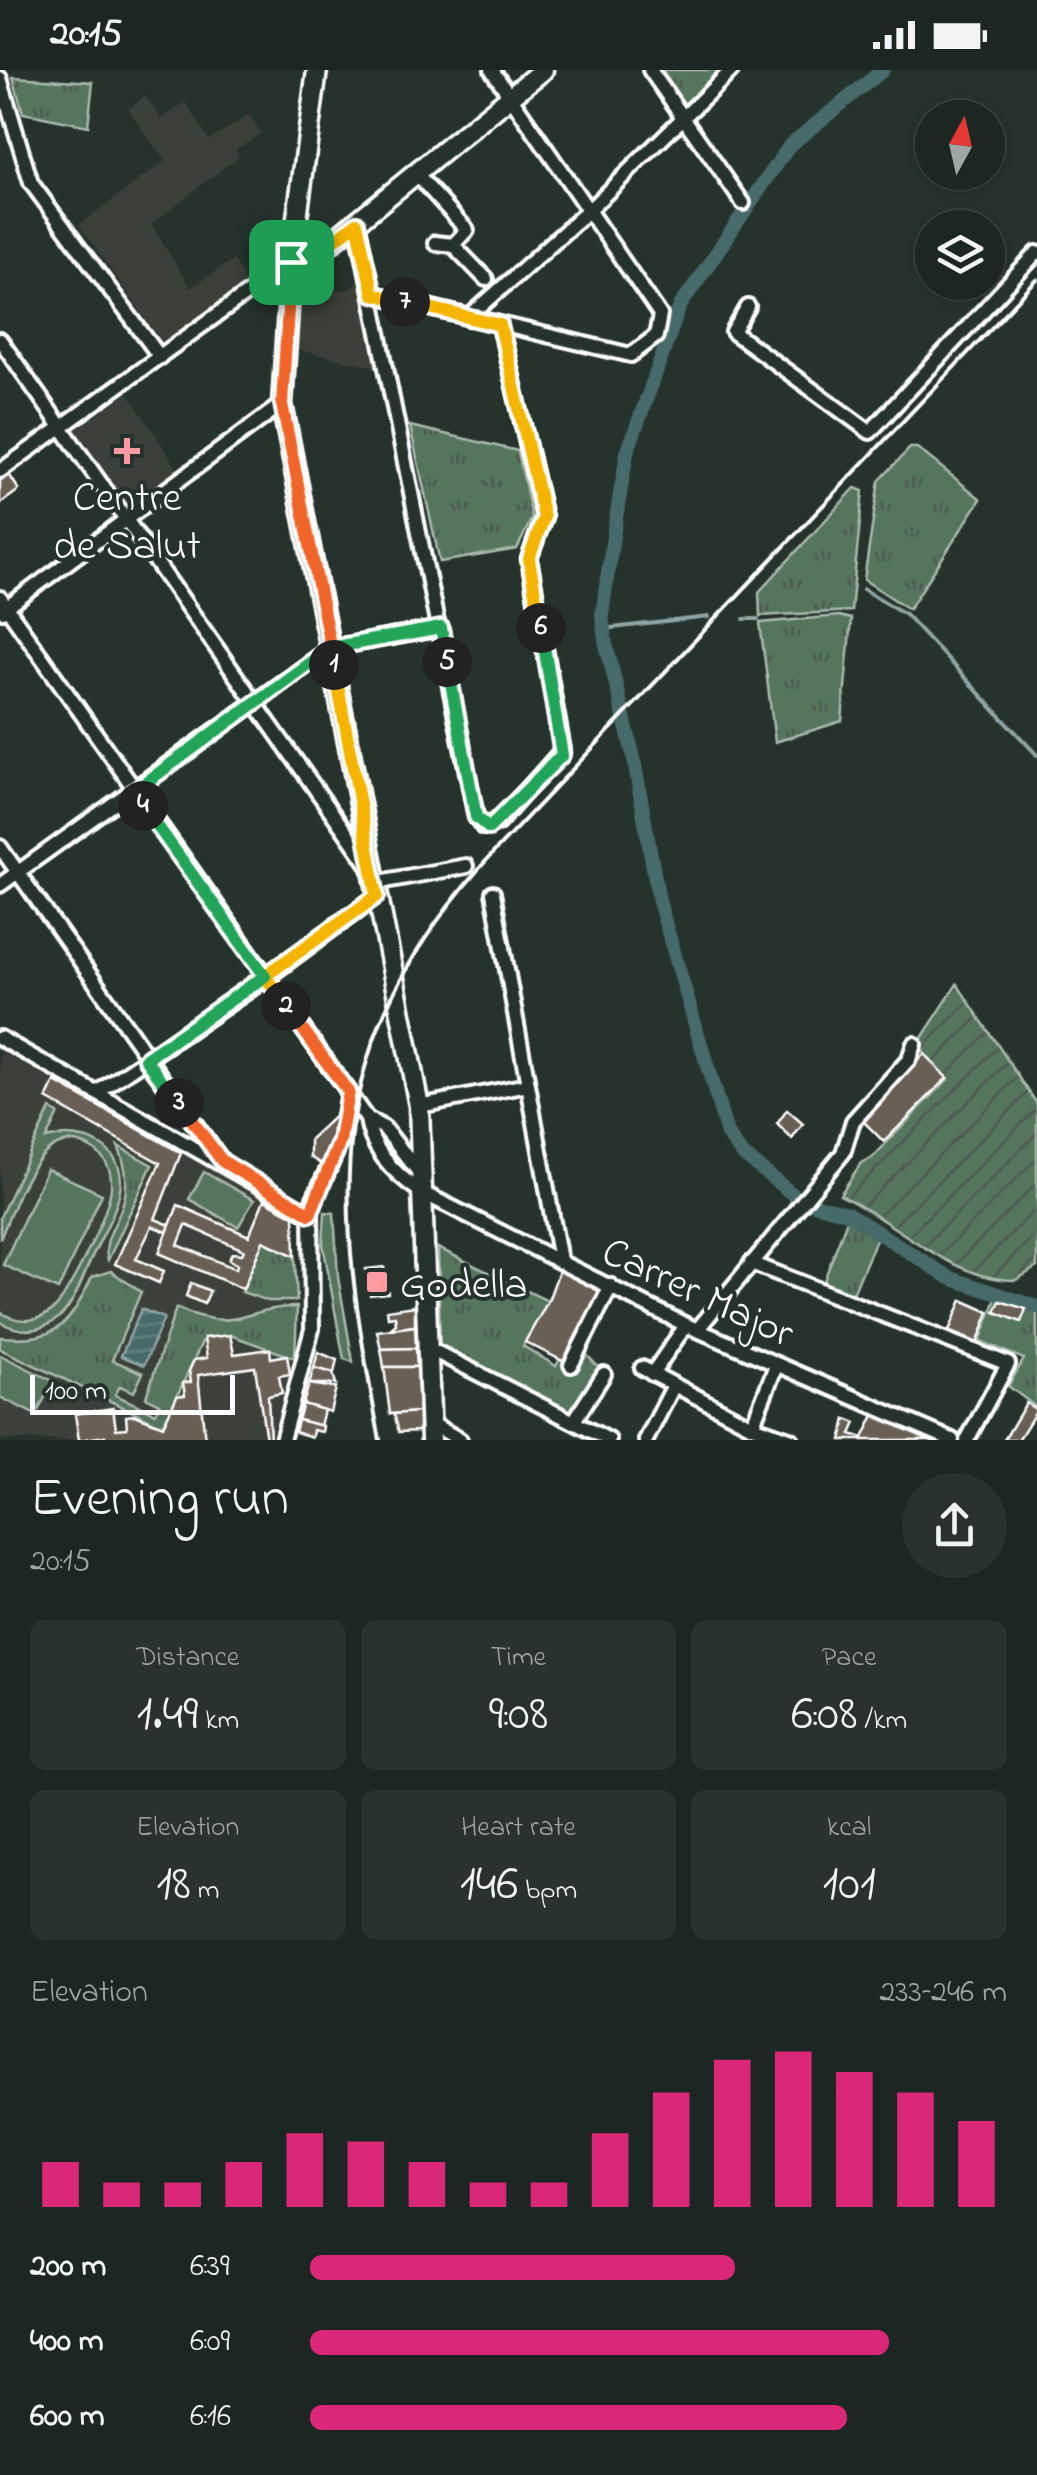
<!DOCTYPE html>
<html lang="en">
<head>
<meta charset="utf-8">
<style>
	body { margin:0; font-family:"Indie Flower",sans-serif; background:#29322f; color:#f1f3f6; height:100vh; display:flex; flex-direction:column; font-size:38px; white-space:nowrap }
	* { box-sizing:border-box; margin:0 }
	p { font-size:32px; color:#a0a5a5 }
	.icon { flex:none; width:55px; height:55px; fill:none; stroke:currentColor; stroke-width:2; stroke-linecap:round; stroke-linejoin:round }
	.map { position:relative; height:1370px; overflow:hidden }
	.sheet { display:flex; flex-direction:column; background:#1c2622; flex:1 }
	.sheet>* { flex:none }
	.needle { width:65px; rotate:8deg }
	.tools { position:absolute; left:915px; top:30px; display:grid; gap:20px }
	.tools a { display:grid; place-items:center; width:90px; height:90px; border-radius:50%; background:#1c2622; box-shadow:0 2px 8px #0004,0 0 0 2px #3a4340; font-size:50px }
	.scale { position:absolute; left:30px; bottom:25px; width:205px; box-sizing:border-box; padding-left:10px; border:5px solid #fff; border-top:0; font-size:28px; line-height:35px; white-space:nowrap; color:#fff; -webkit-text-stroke:8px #26332d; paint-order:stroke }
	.pin { position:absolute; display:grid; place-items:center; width:85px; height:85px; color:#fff; margin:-42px; border-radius:20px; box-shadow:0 5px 15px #0006 }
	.km { position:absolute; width:50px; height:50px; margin:-25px; border-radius:50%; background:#222; color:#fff; font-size:28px; line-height:50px; text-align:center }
	.round { display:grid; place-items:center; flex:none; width:105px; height:105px; border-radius:52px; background:#29322f }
	.headline { display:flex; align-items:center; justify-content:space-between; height:170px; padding:0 30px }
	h1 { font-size:55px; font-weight:600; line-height:75px }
	.stats { display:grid; grid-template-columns:repeat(3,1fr); gap:15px; height:170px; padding:10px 30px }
	.stats div { display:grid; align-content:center; border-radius:15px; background:#29322f; text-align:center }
	.stats b { font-size:50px; font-weight:600 }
	.stats small { font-size:28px; font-weight:400 }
	.stats p { font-size:28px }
	.chart { height:280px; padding:20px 30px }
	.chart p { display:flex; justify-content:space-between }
	.chart svg { width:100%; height:180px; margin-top:10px; stroke:#db2777; stroke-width:6 }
	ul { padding:0 30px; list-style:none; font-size:32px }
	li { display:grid; grid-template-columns:160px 120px 1fr; align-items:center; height:75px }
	li i { height:25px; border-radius:12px; background:#db2777 }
	.status { display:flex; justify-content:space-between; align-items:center; height:70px; padding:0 50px; background:#1c2622; direction:ltr }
	.status svg { height:28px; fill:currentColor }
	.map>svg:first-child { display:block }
	.built { fill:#3a4039 }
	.grass { fill:url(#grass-tufts); stroke:#aabaae; stroke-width:2.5 }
	.garden { fill:url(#garden-furrows); stroke:#aabaae; stroke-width:2.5 }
	.pitch { fill:#55745d; stroke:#aabaae; stroke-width:2.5 }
	.water { fill:url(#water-rules); stroke:#90a6a6; stroke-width:2.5 }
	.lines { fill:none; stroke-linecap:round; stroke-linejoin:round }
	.stream { stroke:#90a6a6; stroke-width:4 }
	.canal { stroke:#466a6b; stroke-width:14 }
	.building { fill:#6a5e55; stroke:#fff; stroke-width:2.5; fill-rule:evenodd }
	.street-casing { stroke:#fff; stroke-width:20 }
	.secondary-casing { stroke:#fff; stroke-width:25 }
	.street { stroke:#26332d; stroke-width:12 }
	.secondary { stroke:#26332d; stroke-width:18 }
	.rail { stroke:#fff; stroke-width:4 }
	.split-1-casing { stroke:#fff; stroke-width:20 }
	.split-2-casing { stroke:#fff; stroke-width:20 }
	.split-3-casing { stroke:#fff; stroke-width:20 }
	.split-4-casing { stroke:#fff; stroke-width:20 }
	.split-5-casing { stroke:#fff; stroke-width:20 }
	.split-6-casing { stroke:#fff; stroke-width:20 }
	.split-7-casing { stroke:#fff; stroke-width:20 }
	.split-8-casing { stroke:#fff; stroke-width:20 }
	.split-1 { stroke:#f0652b; stroke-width:12 }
	.split-2 { stroke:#f5b400; stroke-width:12 }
	.split-3 { stroke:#f0652b; stroke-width:12 }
	.split-4 { stroke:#22a559; stroke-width:12 }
	.split-5 { stroke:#22a559; stroke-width:12 }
	.split-6 { stroke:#22a559; stroke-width:12 }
	.split-7 { stroke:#f5b400; stroke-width:12 }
	.split-8 { stroke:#f5b400; stroke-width:12 }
	.poi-dot { fill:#ff9aa2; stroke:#26332d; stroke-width:4 }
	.labels { text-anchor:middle; stroke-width:8; stroke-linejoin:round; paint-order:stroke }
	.poi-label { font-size:42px; fill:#fff; stroke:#26332d }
	.street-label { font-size:42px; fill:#fff; stroke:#26332d }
</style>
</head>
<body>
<div class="status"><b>20:15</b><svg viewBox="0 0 49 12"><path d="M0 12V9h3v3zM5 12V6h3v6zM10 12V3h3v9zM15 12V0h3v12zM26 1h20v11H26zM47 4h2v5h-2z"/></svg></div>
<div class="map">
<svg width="1037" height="1370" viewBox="0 0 1037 1370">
	<defs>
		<pattern id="grass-tufts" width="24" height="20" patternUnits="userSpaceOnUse" patternTransform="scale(2.5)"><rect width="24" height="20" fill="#55745d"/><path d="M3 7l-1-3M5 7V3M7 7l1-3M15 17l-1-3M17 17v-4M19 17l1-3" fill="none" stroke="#4f5a52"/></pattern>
		<pattern id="garden-furrows" width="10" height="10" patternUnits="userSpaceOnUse" patternTransform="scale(2.5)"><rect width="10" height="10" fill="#55745d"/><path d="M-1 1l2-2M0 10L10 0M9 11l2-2" fill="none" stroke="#4f5a52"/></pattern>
		<pattern id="water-rules" width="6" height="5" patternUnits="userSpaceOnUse" patternTransform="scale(2.5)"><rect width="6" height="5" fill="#466a6b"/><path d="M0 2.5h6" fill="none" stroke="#628081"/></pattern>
	</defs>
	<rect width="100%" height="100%" fill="#26332d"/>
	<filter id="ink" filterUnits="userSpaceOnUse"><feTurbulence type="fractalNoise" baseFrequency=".01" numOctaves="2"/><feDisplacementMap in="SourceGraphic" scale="20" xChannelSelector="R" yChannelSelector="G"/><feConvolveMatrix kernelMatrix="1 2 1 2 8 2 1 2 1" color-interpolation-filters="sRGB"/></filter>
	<g filter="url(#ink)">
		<g class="built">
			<polygon points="145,26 162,49 186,32 209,70 249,45 261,63 236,79 239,86 151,154 190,218 233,190 247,212 163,273 79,155 165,91 128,39"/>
			<polygon points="362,207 377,297 297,280 300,223 351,219"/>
			<polygon points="128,323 179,401 128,439 74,361"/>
			<polygon points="0,981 294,1146 299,1275 270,1370 0,1370"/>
		</g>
		<g class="grass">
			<polygon points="662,0 726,0 685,36"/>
			<polygon points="13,7 93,12 88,56 23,43"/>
			<polygon points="410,356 518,381 532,448 517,479 440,492"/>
			<polygon points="910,378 917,378 981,429 909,539 864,510 879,411"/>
			<polygon points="855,418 863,421 851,541 760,546 759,522"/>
			<polygon points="839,546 851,549 842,651 775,672 760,553"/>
			<path d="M118 1076 152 1095 108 1190C97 1158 145 1138 118 1076Z"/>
			<polygon points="325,1142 334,1143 338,1207 353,1292 344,1289 341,1274 323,1174"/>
			<polygon points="848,1147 877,1167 852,1226 823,1213"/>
			<polygon points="263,1171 295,1186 297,1231 268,1231 242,1222"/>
			<polygon points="438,1178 548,1231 523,1276 556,1296 560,1289 577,1298 585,1283 599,1298 569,1343 440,1277"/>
			<path d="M111 1201 141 1222 112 1290 143 1303 134 1322 120 1316 115 1325 155 1343 160 1334 146 1327 176 1238C241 1265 240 1237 297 1237L295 1288 230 1265 204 1268 163 1356 0 1279V1267C58 1272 69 1255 92 1207Z"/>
			<polygon points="996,1229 1037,1242 1037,1338 1008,1316 1024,1289 980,1271"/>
		</g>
		<path class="garden" d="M957 914 1037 1034V1197L1016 1210C952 1211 895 1151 840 1125L861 1093 872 1088 948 1009 924 983 920 971Z"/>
		<g class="pitch">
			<path d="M50 1039 58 1043 46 1069C83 1058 131 1078 119 1125 114 1147 100 1169 91 1189 82 1208 75 1235 57 1249 39 1263 20 1263 0 1252V1242C20 1254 40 1253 57 1236 73 1213 109 1144 111 1117 112 1100 105 1086 91 1078 39 1048 15 1136 0 1169V1147Z"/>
			<polygon points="47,1099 102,1124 58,1220 3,1195"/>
			<polygon points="204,1102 254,1130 238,1157 189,1129"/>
			<polygon points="0,1285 53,1311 36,1345 0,1327"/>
		</g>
		<polygon class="water" points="141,1239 164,1248 144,1295 121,1286"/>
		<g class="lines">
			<g class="stream">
				<polyline points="863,519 905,544 1037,685"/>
				<polyline points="744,549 758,549"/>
				<polyline points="603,559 709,547"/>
			</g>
			<g class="canal">
				<polyline points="796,1127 742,1084 727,1064 659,831 633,684 605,570 602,545 613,466 627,383 680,236 790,75 883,0"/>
				<polyline points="807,1132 847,1143 950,1208 1037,1237"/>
			</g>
		</g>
		<g class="building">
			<polygon points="7,401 19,420 0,434 0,406"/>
			<polygon points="924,984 947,1008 884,1072 862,1050"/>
			<polygon points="55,1012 181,1083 155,1149 170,1155 167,1162 152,1156 136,1189 164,1201 159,1213 115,1194 160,1093 47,1029"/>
			<polygon points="787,1040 803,1054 792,1069 777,1054"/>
			<polygon points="339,1042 336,1072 321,1094 310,1087 310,1069"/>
			<path d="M264 1130 294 1146 295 1186 263 1171 243 1219 159 1183 178 1135 249 1166ZM186 1155 244 1180 242 1184 232 1183 229 1190 237 1194 236 1199 178 1175Z"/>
			<polygon points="384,1197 388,1223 370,1225 366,1199"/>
			<polygon points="560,1198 606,1221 571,1295 525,1272 548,1231"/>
			<polygon points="191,1213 210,1221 204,1234 186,1226"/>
			<polygon points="962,1230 989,1242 977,1274 948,1263"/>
			<polygon points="1000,1231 1026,1239 1021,1252 995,1242"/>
			<polygon points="415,1236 415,1256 390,1259 396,1254 395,1246 388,1247 387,1240"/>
			<polygon points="415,1256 416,1278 381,1279 377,1261"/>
			<polygon points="230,1265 234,1284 270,1279 271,1288 287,1285 290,1304 279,1306 282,1323 268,1326 270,1370 266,1370 255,1297 198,1305 205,1370 106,1370 105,1366 79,1370 75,1344 113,1338 116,1359 127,1358 126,1346 135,1345 163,1356 177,1326 185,1325 183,1313 191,1312 189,1301 194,1290 207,1288 204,1268"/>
			<polygon points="416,1278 417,1297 384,1297 381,1279"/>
			<polygon points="318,1282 337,1290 334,1303 314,1298"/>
			<polygon points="384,1297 417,1297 419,1342 390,1344"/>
			<polygon points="314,1298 333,1303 336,1314 309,1314"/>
			<polygon points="309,1314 336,1318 330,1342 303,1334"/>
			<polygon points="1026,1333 1037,1340 1018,1370 1004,1370"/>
			<polygon points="303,1334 324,1340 320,1356 298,1350"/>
			<polygon points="876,1341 935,1370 841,1370 846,1349 856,1353 851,1364 863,1368"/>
			<polygon points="419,1342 419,1361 399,1362 394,1344"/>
			<polygon points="298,1350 323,1356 322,1362 313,1360 312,1367 295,1362"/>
		</g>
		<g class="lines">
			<g class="street-casing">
				<g id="street">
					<polyline points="650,0 743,133"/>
					<polyline points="0,8 31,113 160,287"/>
					<polyline points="417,105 467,160 453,175 435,173"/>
					<polyline points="357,153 476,747 483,757 498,753 563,679 529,489 544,447 500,255"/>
					<polyline points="453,175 486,209"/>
					<polyline points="373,224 631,285 656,266 660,245 492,0"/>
					<polyline points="748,237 733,262 870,362 1037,183"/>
					<polyline points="468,248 589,140 732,0"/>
					<polyline points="0,270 371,798"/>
					<polyline points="0,401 291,192"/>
					<polyline points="0,528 357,1035 367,1049 384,1058 421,1105"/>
					<polyline points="2,541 282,334"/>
					<polyline points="0,777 221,1091"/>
					<polyline points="374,813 466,796"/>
					<polyline points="0,815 330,578 441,558"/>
					<polyline points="493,823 560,1190"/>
					<polyline points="0,968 309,1144"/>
					<polyline points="98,1022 251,919 377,826"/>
					<polyline points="419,1036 528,1015"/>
					<path d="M367 1049C371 1081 396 1105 421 1122L686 1255 952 1370"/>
					<polyline points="751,1193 1008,1294 967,1370"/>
					<polyline points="697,1260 843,1083 853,1051 909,989 914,974"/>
					<polyline points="426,1277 609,1370"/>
					<polyline points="571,1295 611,1216"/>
					<polyline points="642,1298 752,1356 792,1370"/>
					<polyline points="652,1304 686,1255"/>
					<polyline points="574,1351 604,1304"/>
					<polyline points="429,1352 460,1370"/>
					<polyline points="752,1356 776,1296"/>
					<polyline points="282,1370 312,1259 311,1135 341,1071 348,1023"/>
					<polyline points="646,1370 673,1317"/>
				</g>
			</g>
			<g class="secondary-casing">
				<g id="secondary">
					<polyline points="317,0 291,192 282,334 419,1036 431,1370"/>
					<polyline points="291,192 317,184 543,0"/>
				</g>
			</g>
			<use href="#street" class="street"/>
			<use href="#secondary" class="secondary"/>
			<path class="rail" d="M380 1370C333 1130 316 975 494 782L1037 210"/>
		</g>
	</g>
	<g class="lines" filter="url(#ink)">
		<g class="split-1-casing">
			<polyline id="split-1" points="291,192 282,334 334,595"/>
		</g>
		<g class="split-2-casing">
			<polyline id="split-2" points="286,936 265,906 377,826 334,595"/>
		</g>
		<g class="split-3-casing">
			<polyline id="split-3" points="179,1033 222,1091 310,1144 340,1071 348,1022 286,936"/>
		</g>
		<g class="split-4-casing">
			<polyline id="split-4" points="143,736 265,906 146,989 179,1033"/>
		</g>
		<g class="split-5-casing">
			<polyline id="split-5" points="143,736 133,722 330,578 441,558 447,592"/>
		</g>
		<g class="split-6-casing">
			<polyline id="split-6" points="447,592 476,747 489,758 562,685 541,558"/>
		</g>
		<g class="split-7-casing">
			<polyline id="split-7" points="405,232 500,255 544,447 529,489 541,558"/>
		</g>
		<g class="split-8-casing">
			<polyline id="split-8" points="291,192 313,186 357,153 373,224 405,232"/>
		</g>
		<use href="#split-1" class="split-1"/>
		<use href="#split-2" class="split-2"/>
		<use href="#split-3" class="split-3"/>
		<use href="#split-4" class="split-4"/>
		<use href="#split-5" class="split-5"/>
		<use href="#split-6" class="split-6"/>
		<use href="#split-7" class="split-7"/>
		<use href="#split-8" class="split-8"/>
	</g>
	<g class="poi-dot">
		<path d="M122 366h10v10h10v10h-10v10h-10v-10h-10v-10h10z"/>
		<rect x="365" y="1200" width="24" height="24" rx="5"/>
	</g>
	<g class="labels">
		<g class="poi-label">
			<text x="127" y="440">Centre<tspan x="127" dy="48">de Salut</tspan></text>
			<text x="400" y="1227" text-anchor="start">Godella</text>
		</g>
		<g class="street-label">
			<text transform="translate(699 1220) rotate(25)" y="15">Carrer Major</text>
		</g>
	</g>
</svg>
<div class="tools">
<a><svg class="needle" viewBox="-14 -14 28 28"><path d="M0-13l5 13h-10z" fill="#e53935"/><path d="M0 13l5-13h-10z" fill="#a0a5a5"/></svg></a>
<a><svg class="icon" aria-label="layers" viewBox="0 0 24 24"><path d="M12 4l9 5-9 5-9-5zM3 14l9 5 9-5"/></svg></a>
</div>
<div class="scale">100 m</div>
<div class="pin" style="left:291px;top:192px;background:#1e9e55"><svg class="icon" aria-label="arrive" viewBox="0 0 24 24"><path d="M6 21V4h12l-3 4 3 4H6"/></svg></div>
<b class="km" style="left:334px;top:595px">1</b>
<b class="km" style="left:286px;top:936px">2</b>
<b class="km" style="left:179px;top:1033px">3</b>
<b class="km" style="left:143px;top:736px">4</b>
<b class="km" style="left:447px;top:592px">5</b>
<b class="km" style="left:541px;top:558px">6</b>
<b class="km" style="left:405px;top:232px">7</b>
</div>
<section class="sheet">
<div class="headline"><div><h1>Evening run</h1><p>20:15</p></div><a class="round"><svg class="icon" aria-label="share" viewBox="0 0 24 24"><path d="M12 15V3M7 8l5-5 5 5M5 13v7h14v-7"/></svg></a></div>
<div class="stats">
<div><p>Distance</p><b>1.49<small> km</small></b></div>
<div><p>Time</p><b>9:08</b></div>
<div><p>Pace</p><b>6:08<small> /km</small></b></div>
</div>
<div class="stats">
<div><p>Elevation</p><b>18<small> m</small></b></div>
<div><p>Heart rate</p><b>146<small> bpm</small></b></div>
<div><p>kcal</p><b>101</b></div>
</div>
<div class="chart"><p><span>Elevation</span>233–246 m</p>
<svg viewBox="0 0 160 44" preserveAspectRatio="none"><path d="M5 44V33M15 44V38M25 44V38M35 44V33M45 44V26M55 44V28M65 44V33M75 44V38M85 44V38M95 44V26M105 44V16M115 44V8M125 44V6M135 44V11M145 44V16M155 44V23"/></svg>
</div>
<ul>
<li><b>200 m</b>6:39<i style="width:61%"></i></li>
<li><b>400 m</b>6:09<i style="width:83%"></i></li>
<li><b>600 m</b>6:16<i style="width:77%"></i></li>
</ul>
</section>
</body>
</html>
